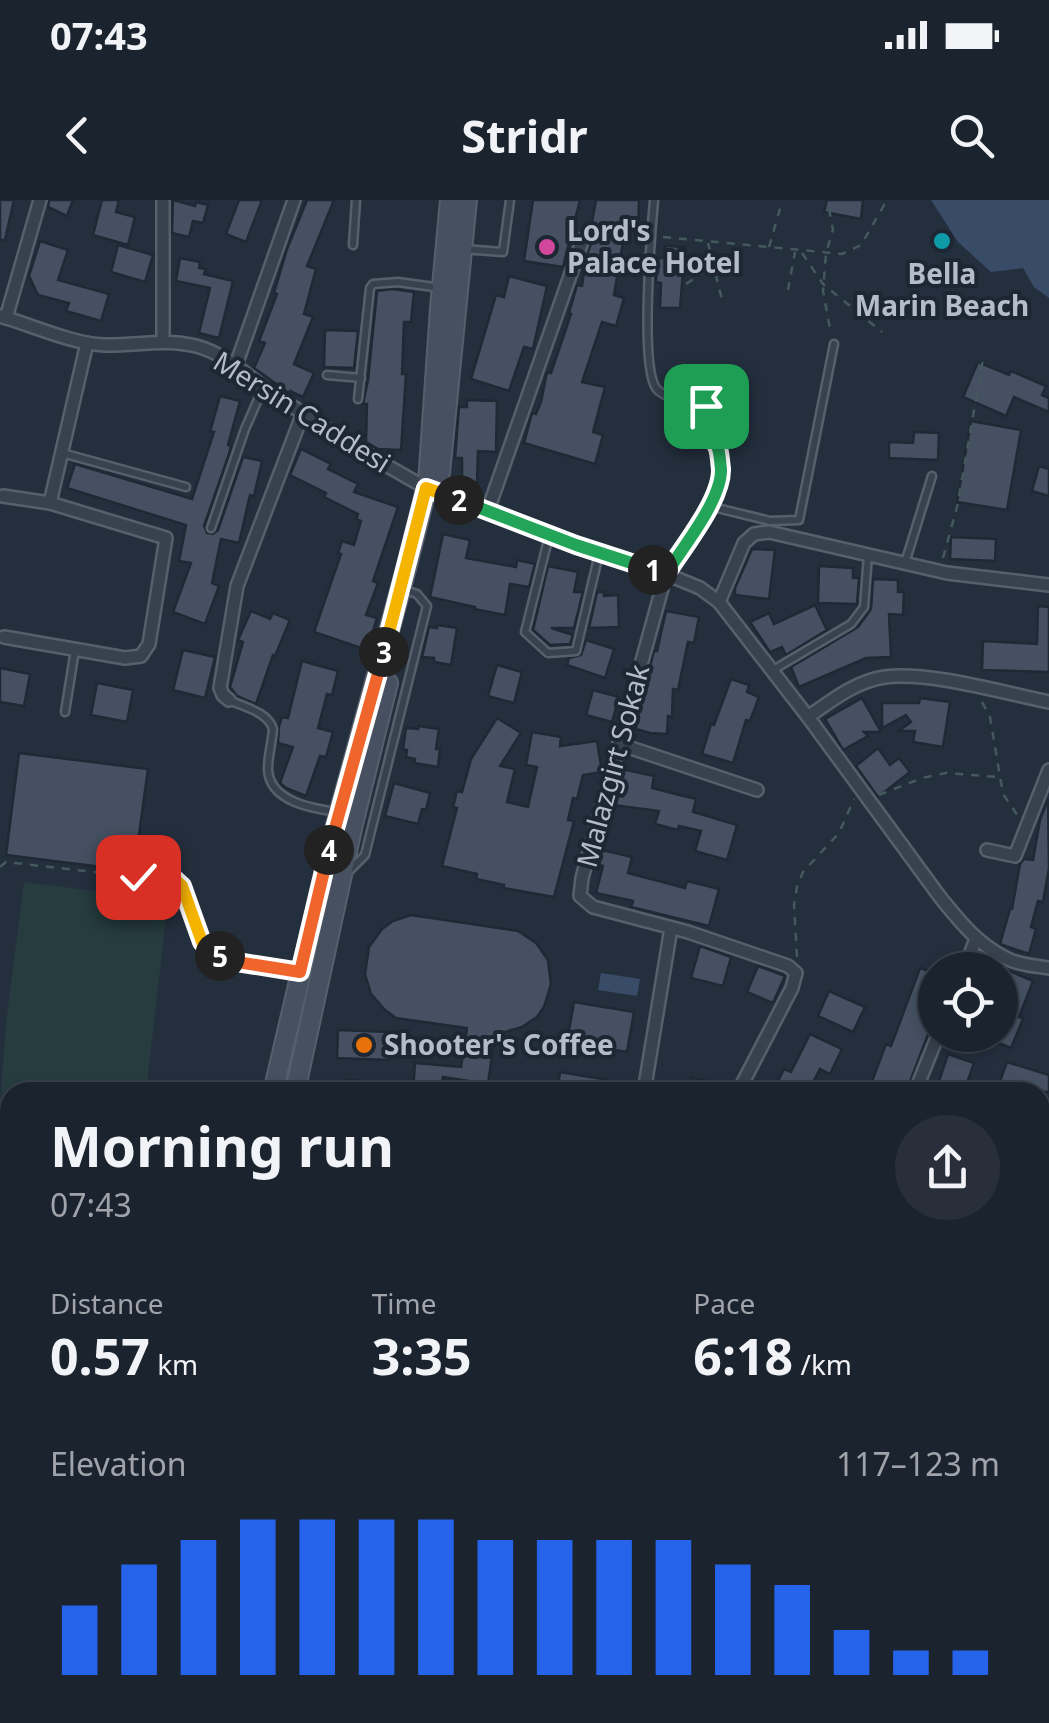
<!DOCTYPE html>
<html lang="en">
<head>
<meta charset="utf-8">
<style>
	body { margin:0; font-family:"Noto Sans",sans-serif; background:#282f3a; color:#f1f3f6; height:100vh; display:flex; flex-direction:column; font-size:38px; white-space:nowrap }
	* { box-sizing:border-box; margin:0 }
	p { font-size:32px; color:#a0a4aa }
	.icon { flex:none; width:55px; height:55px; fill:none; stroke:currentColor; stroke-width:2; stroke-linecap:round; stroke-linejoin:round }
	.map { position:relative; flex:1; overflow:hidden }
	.side { position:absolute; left:0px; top:882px; width:1050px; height:642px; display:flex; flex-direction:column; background:#1b232e; border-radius:30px 30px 0 0; box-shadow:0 5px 15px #0003,0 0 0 2px #39404a }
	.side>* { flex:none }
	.fabs { position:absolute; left:918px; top:752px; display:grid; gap:20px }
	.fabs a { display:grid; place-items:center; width:100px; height:100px; border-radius:50%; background:#1b232e; box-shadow:0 5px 15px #0003,0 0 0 2px #39404a; font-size:50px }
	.pin { position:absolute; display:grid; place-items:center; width:85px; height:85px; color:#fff; margin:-42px; border-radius:20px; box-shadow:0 5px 15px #0006 }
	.km { position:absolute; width:50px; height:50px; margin:-25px; border-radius:50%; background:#222; color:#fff; font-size:28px; line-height:50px; text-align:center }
	.round { display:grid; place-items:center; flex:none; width:105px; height:105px; border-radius:52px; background:#282f3a }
	.summary { display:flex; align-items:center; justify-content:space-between; height:170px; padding:0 50px }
	h1 { font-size:55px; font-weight:700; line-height:75px }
	.stats { display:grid; grid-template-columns:repeat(3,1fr); gap:15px; height:170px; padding:10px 50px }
	.stats div { display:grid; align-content:center }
	.stats b { font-size:50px; font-weight:700 }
	.stats small { font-size:28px; font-weight:400 }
	.stats p { font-size:28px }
	.chart { height:280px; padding:20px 50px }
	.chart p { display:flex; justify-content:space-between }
	.chart svg { width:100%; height:180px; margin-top:10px; stroke:#2563eb; stroke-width:6 }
	.status { display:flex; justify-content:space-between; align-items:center; height:70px; padding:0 50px; background:#1b232e; direction:ltr }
	.status svg { height:28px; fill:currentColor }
	header { display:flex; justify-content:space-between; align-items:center; height:130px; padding:0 50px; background:#1b232e; font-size:45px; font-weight:700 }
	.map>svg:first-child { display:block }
	.green { fill:#263c3f }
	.water { fill:#394c67 }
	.building { fill:#455162; stroke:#1f2835; stroke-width:2.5 }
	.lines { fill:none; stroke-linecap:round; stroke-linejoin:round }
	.lane-casing { stroke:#565f6c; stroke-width:11 }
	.street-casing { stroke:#565f6c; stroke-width:16 }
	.secondary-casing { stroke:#565f6c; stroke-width:22 }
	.primary-casing { stroke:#414a57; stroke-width:22 }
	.path { stroke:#44595c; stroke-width:2.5; stroke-dasharray:8 8; stroke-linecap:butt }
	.lane { stroke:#38414e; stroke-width:6 }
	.street { stroke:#38414e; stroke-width:11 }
	.secondary { stroke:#465061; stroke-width:18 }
	.primary { stroke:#56606e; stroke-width:18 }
	.split-1-casing { stroke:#fff; stroke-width:20 }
	.split-2-casing { stroke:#fff; stroke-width:20 }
	.split-3-casing { stroke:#fff; stroke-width:20 }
	.split-4-casing { stroke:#fff; stroke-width:20 }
	.split-5-casing { stroke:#fff; stroke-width:20 }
	.split-6-casing { stroke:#fff; stroke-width:20 }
	.split-1 { stroke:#22a559; stroke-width:12 }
	.split-2 { stroke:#22a559; stroke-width:12 }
	.split-3 { stroke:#f5b400; stroke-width:12 }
	.split-4 { stroke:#f0652b; stroke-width:12 }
	.split-5 { stroke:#f0652b; stroke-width:12 }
	.split-6 { stroke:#f5b400; stroke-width:12 }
	.culture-dot { fill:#0f9aa8; stroke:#1d2633; stroke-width:4 }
	.hotel-dot { fill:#d1479c; stroke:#1d2633; stroke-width:4 }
	.food-dot { fill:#e8710a; stroke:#1d2633; stroke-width:4 }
	.labels { text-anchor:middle; stroke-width:8; stroke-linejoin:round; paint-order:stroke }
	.poi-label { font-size:28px; font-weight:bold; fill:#b4bcc9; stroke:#1d2633; text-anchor:start }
	.street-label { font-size:28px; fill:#b4bcc9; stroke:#1d2633 }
</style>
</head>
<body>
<div class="status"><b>07:43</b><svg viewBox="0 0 49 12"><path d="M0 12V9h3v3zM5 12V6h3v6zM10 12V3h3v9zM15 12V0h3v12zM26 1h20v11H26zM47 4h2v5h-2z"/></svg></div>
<header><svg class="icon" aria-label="back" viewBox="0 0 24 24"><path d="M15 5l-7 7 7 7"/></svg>Stridr<svg class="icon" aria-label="search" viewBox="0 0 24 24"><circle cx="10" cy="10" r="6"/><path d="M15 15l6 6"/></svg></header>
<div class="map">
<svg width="1049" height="1523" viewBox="0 0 1049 1523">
	<rect width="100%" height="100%" fill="#242f3e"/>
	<polygon class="green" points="24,682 168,700 146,892 10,892 10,905 0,903 6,823"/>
	<g class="water">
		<polygon points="931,0 1049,0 1049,98 1034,87 1023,68 991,72 958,42"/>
		<polygon points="601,773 640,779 637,796 598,790"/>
	</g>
	<g class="building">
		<polygon points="0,0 14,0 5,40 0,40"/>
		<polygon points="49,0 73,0 67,16 48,7"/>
		<polygon points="102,0 119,0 116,12 135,17 128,45 93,35"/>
		<polygon points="173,0 195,6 196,2 208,5 203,23 193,21 189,37 172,33"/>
		<polygon points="239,0 262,0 246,42 226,34"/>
		<polygon points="307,0 334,0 307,66 316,69 304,114 313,117 294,164 314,173 303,197 290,191 289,193 254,168 265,143 259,141 277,94 274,93 287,49"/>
		<polygon points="533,0 580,0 563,67 524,61"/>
		<polygon points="596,0 639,0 638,32 625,30 614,95 624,98 616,126 602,122 582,182 605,187 593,232 603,235 595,264 524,243 532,213 536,214 541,202 547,172 551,173 571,114 569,113 577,85 582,86 586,57 592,41 590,33"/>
		<polygon points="827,0 863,0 861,19 824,12"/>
		<polygon points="40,41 68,50 58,80 109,94 101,121 66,111 69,103 38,95 29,76"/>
		<polygon points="118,45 153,55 145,82 111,72"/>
		<polygon points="665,46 685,47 680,108 660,108 661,83 656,82 657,58 665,58"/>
		<polygon points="180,58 200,62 199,68 206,69 204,74 233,81 219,138 199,133 210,88 176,81"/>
		<polygon points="509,76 547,86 533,149 524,147 509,191 471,179 496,95 504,97"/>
		<polygon points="392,89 414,92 411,122 404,122 402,174 406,174 401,250 378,249 366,242 367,204 363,204 368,180 377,91"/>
		<polygon points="325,130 358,131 354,168 324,167"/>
		<polygon points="978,162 1009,175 1011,171 1046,186 1042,195 1049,198 1049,212 1014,197 1006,216 963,197"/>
		<polygon points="220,196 240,201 228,245 231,246 229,254 204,326 207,333 213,334 218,330 243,257 262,261 254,296 250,295 239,343 221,339 212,383 219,386 205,424 173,412 191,363 179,361 186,325 67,288 75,264 192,299 214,232 210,232"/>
		<polygon points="467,200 497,201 496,252 478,251 477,283 462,282 462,258 455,258 459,207 467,207"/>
		<polygon points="971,221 1021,230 1007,310 957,302"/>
		<polygon points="914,232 939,233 938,260 889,258 889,242 913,243"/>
		<polygon points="301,249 331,264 328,269 358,284 354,292 398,307 373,381 378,383 366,415 377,418 367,450 314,432 341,354 338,353 342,341 354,345 361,321 356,319 358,314 324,297 326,293 290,275"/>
		<polygon points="1039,266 1049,269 1049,296 1032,291"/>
		<polygon points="443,334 470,340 466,358 516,367 517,360 535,364 529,387 510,384 505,415 474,409 475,407 430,397"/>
		<polygon points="951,337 996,339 995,361 950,359"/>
		<polygon points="752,349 775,350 769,399 735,395 735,388"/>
		<polygon points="548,366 578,372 574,392 583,392 574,428 551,428 573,435 570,444 550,445 533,430"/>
		<polygon points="819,366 853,368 853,378 859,378 857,404 818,403"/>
		<polygon points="873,379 898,380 898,392 904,392 903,415 889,414 891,457 866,458 799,487 791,467 858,427 871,409"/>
		<polygon points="597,392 604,392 604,396 618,395 619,427 589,428"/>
		<polygon points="815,405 827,430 786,455 782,447 770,452 750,422 769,413 774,424"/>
		<polygon points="1038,406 1049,407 1049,472 982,470 983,441 1037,444"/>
		<polygon points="251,411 270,419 273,413 290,420 275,456 273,455 256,504 237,496 230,487 243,442 238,440"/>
		<polygon points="666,411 699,417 694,443 688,442 678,490 673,489 672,517 668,516 667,534 650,533 636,529 637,515 654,451 657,451"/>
		<polygon points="437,425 457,428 451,465 434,462 434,458 422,457 429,427 437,428"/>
		<polygon points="586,440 614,449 605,478 567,465 569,458 581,455"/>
		<polygon points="183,450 215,457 205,498 173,490"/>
		<polygon points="302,461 338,471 332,495 327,494 318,528 333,532 326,557 320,556 306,596 286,588 280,583 293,547 278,543 279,526 282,517 288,518"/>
		<polygon points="497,465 522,472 514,503 488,496"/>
		<polygon points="0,468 30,474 24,506 0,502"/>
		<polygon points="731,479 749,485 747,492 759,497 750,521 746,520 733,563 702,554 711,524 714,525"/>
		<polygon points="97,483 133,490 127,522 91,515"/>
		<polygon points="593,490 619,497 612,522 586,515"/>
		<polygon points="862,498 881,532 864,532 868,536 843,550 825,519"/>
		<polygon points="920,498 950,502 943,547 913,542 915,531 899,531 911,522 906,515 882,528 882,503 919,503"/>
		<polygon points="497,518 521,533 500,566 515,569 507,602 528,607 537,567 526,565 532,532 561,537 560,546 597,541 602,572 583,575 577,599 573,598 568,620 574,621 554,697 503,688 504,685 476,679 477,674 442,666 457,608 453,607 457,591 462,592 471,559"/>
		<polygon points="419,526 439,529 436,549 440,549 438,567 414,563 415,559 406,557 407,550 403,549 406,528 418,529"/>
		<polygon points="878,548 890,565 899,558 910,572 878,597 856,566"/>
		<polygon points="19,553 148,569 134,671 6,655"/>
		<polygon points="622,569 654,576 652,588 696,599 693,612 737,625 727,660 695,651 701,631 679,626 678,630 655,624 659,611 613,605"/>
		<polygon points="394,583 430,593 426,610 422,609 418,624 385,616"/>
		<polygon points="1048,599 1049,668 1043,702 1038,701 1031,727 1036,729 1029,754 1000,744 1010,709 1012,709 1020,664 1024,659 1033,660 1040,620"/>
		<polygon points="602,650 632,657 628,673 685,688 687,681 719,689 709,726 631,707 633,701 596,693 603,666 599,665"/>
		<polygon points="411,715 518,731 536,743 548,760 551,784 544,807 537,817 522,827 495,835 488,884 443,877 441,892 413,892 415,863 461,867 467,828 396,818 385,810 371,794 365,774 369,747 382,729 393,721"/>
		<polygon points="700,746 731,757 723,786 691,778"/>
		<polygon points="758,766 785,776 773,803 747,792"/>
		<polygon points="1000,767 1033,781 1019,817 1023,819 1011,848 979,835 1000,835"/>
		<polygon points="920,768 935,773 935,826 929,832 906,892 868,892 886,844 891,846"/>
		<polygon points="829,791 865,807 853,832 818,816"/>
		<polygon points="574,802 634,812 627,852 567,842"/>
		<polygon points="338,830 391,832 389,860 337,858"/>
		<polygon points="810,834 842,849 830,874 820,869 808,892 790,892 776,885 784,869 791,872"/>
		<polygon points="948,854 974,863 964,892 944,892 936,890"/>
		<polygon points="1007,862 1049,875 1049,892 996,892"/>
		<polygon points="560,872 608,880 606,892 557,892"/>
		<polygon points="692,878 731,885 729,892 690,892"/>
		<polygon points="347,880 403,884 403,892 346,892"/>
	</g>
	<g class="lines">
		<g class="lane-casing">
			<g id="lane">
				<path d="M654 0C651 33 640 165 656 188 662 197 675 196 683 202 689 207 694 214 700 219"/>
				<polyline points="353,45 356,0"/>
				<polyline points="463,49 503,52 510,0"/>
				<polyline points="327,175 361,178"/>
				<polyline points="358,199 370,88 373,84 398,82 441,88"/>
				<circle cx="715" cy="219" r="16"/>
				<polyline points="62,253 186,287"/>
				<polyline points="709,306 770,321 799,320 834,144"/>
				<polyline points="211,328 245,229 263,188"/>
				<polyline points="549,336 525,432 548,453 576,451 599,354"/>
				<polyline points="905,363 932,276"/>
				<path d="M666 373C682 347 716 305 721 276 723 260 717 246 708 232"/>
				<polyline points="773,470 851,424 864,407 868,355"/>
				<path d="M229 500C244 507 268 512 273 529 272 542 268 556 268 569 269 602 314 609 338 612"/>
				<polyline points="65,512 75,450"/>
				<path d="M146 660C197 674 180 728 214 752 236 768 272 767 298 771"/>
				<polyline points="350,670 365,655 427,406 417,394 411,392"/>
				<polyline points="12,1523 43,1515"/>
				<polyline points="149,1523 149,1515"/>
			</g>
		</g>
		<g class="street-casing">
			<g id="street">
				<path d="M0 116C31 125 73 144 104 145 135 146 165 138 196 146 227 154 249 178 275 195 324 228 374 259 426 288"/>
				<polyline points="6,118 40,0"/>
				<polyline points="163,141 163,0"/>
				<polyline points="236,165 294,0"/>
				<path d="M437 292 576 345 666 374 700 388 719 402 808 517 940 697C960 722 980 747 1010 760 1021 765 1037 766 1049 768"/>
				<polyline points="3,296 50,303 166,338 149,444 141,456 125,458 4,437"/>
				<polyline points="50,303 87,143"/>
				<polyline points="488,310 583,39"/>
				<polyline points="666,374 582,678 580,696 593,707 688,732 788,766 796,773 792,788 738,892"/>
				<polyline points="719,402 744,343 754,334 769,332 947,373 1049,385"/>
				<polyline points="229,500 223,495 220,488 237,386 303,213"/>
				<path d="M808 517C831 501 856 481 885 477 929 471 1004 493 1049 502"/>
				<polyline points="619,544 757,590"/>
				<polyline points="987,650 1015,656 1049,570"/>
				<polyline points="964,770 976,739"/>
				<polyline points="644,892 671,728"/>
				<polyline points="915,892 938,835"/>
				<polyline points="1040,939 1049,942"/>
				<polyline points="458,1523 460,1515"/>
				<polyline points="617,1523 620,1515"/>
				<polyline points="806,1523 808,1515"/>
			</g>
		</g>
		<g class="secondary-casing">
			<g id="secondary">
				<polyline points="440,273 467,0"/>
				<polyline points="273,892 333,636 406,369 428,282 440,108 450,0"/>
				<polyline points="295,892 353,624 388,483"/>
				<polyline points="0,939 10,940"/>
				<polyline points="0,1348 10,1353"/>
				<polyline points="385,1515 406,1523"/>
			</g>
		</g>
		<g class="primary-casing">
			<g id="primary">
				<polyline points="1040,1294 1049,1298"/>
				<polyline points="201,1523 205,1515"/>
			</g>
		</g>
		<g class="path">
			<polyline points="829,9 833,30 826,53 823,91 831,134"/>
			<polyline points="663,37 842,54 861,45 887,0"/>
			<polyline points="708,43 722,100"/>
			<polyline points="769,47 781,5"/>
			<polyline points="802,53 823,84 882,132"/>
			<polyline points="686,84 712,67"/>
			<polyline points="788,90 795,52"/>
			<polyline points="943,358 957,307 983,159"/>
			<polyline points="982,502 990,517 1003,594 1018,616"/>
			<polyline points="879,595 922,578 946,573 997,577"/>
			<polyline points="0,667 6,662 138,677 141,670"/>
			<polyline points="797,757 794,705 797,687 803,672 839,633 854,599"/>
			<polyline points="1040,1106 1049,1106"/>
		</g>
		<use href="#lane" class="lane"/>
		<use href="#street" class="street"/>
		<use href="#secondary" class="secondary"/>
		<use href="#primary" class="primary"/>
	</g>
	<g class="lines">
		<g class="split-1-casing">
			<path id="split-1" d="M653 370 666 374C682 348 722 300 721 269 720 262 720 252 717 246 709 229 691 226 706 206"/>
		</g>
		<g class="split-2-casing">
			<polyline id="split-2" points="459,300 576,345 653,370"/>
		</g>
		<g class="split-3-casing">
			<polyline id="split-3" points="384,452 426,288 459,300"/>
		</g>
		<g class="split-4-casing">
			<polyline id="split-4" points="329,650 384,452"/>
		</g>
		<g class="split-5-casing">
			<polyline id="split-5" points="220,756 237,762 300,772 329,650"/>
		</g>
		<g class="split-6-casing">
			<polyline id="split-6" points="138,677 146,660 158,664 182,686 202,742 220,756"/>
		</g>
		<use href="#split-1" class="split-1"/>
		<use href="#split-2" class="split-2"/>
		<use href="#split-3" class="split-3"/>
		<use href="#split-4" class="split-4"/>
		<use href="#split-5" class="split-5"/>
		<use href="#split-6" class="split-6"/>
	</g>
	<circle class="culture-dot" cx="942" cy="41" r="10"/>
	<circle class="hotel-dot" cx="547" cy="47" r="10"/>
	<circle class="food-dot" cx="364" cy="845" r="10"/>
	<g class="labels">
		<g class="poi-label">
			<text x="567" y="41">Lord's<tspan x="567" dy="32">Palace Hotel</tspan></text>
			<text x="942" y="84" text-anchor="middle">Bella<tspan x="942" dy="32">Marin Beach</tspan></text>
			<text x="384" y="855">Shooter's Coffee</text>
		</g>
		<g class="street-label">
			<text transform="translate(302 212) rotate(32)" y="10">Mersin Caddesi</text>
			<text transform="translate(613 566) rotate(-75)" y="10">Malazgirt Sokak</text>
		</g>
	</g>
</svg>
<div class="fabs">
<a><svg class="icon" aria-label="locate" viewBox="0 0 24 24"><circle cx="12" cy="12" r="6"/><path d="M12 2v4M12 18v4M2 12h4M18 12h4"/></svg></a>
</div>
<div class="pin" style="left:706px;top:206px;background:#1e9e55"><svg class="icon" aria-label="arrive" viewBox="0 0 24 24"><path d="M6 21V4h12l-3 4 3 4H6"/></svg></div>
<div class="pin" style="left:138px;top:677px;background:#d93025"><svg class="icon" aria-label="check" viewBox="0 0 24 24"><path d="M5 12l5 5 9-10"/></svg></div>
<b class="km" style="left:653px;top:370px">1</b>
<b class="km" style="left:459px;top:300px">2</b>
<b class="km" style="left:384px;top:452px">3</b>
<b class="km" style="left:329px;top:650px">4</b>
<b class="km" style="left:220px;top:756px">5</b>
<section class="side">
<div class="summary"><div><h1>Morning run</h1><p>07:43</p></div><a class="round"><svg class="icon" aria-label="share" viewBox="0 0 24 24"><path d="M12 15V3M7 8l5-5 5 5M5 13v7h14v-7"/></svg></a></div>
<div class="stats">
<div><p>Distance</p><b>0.57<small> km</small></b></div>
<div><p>Time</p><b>3:35</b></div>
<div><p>Pace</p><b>6:18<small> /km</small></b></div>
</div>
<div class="chart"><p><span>Elevation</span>117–123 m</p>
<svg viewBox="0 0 160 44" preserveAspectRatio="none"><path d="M5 44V27M15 44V17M25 44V11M35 44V6M45 44V6M55 44V6M65 44V6M75 44V11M85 44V11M95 44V11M105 44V11M115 44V17M125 44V22M135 44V33M145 44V38M155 44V38"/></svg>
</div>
</section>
</div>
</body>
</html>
